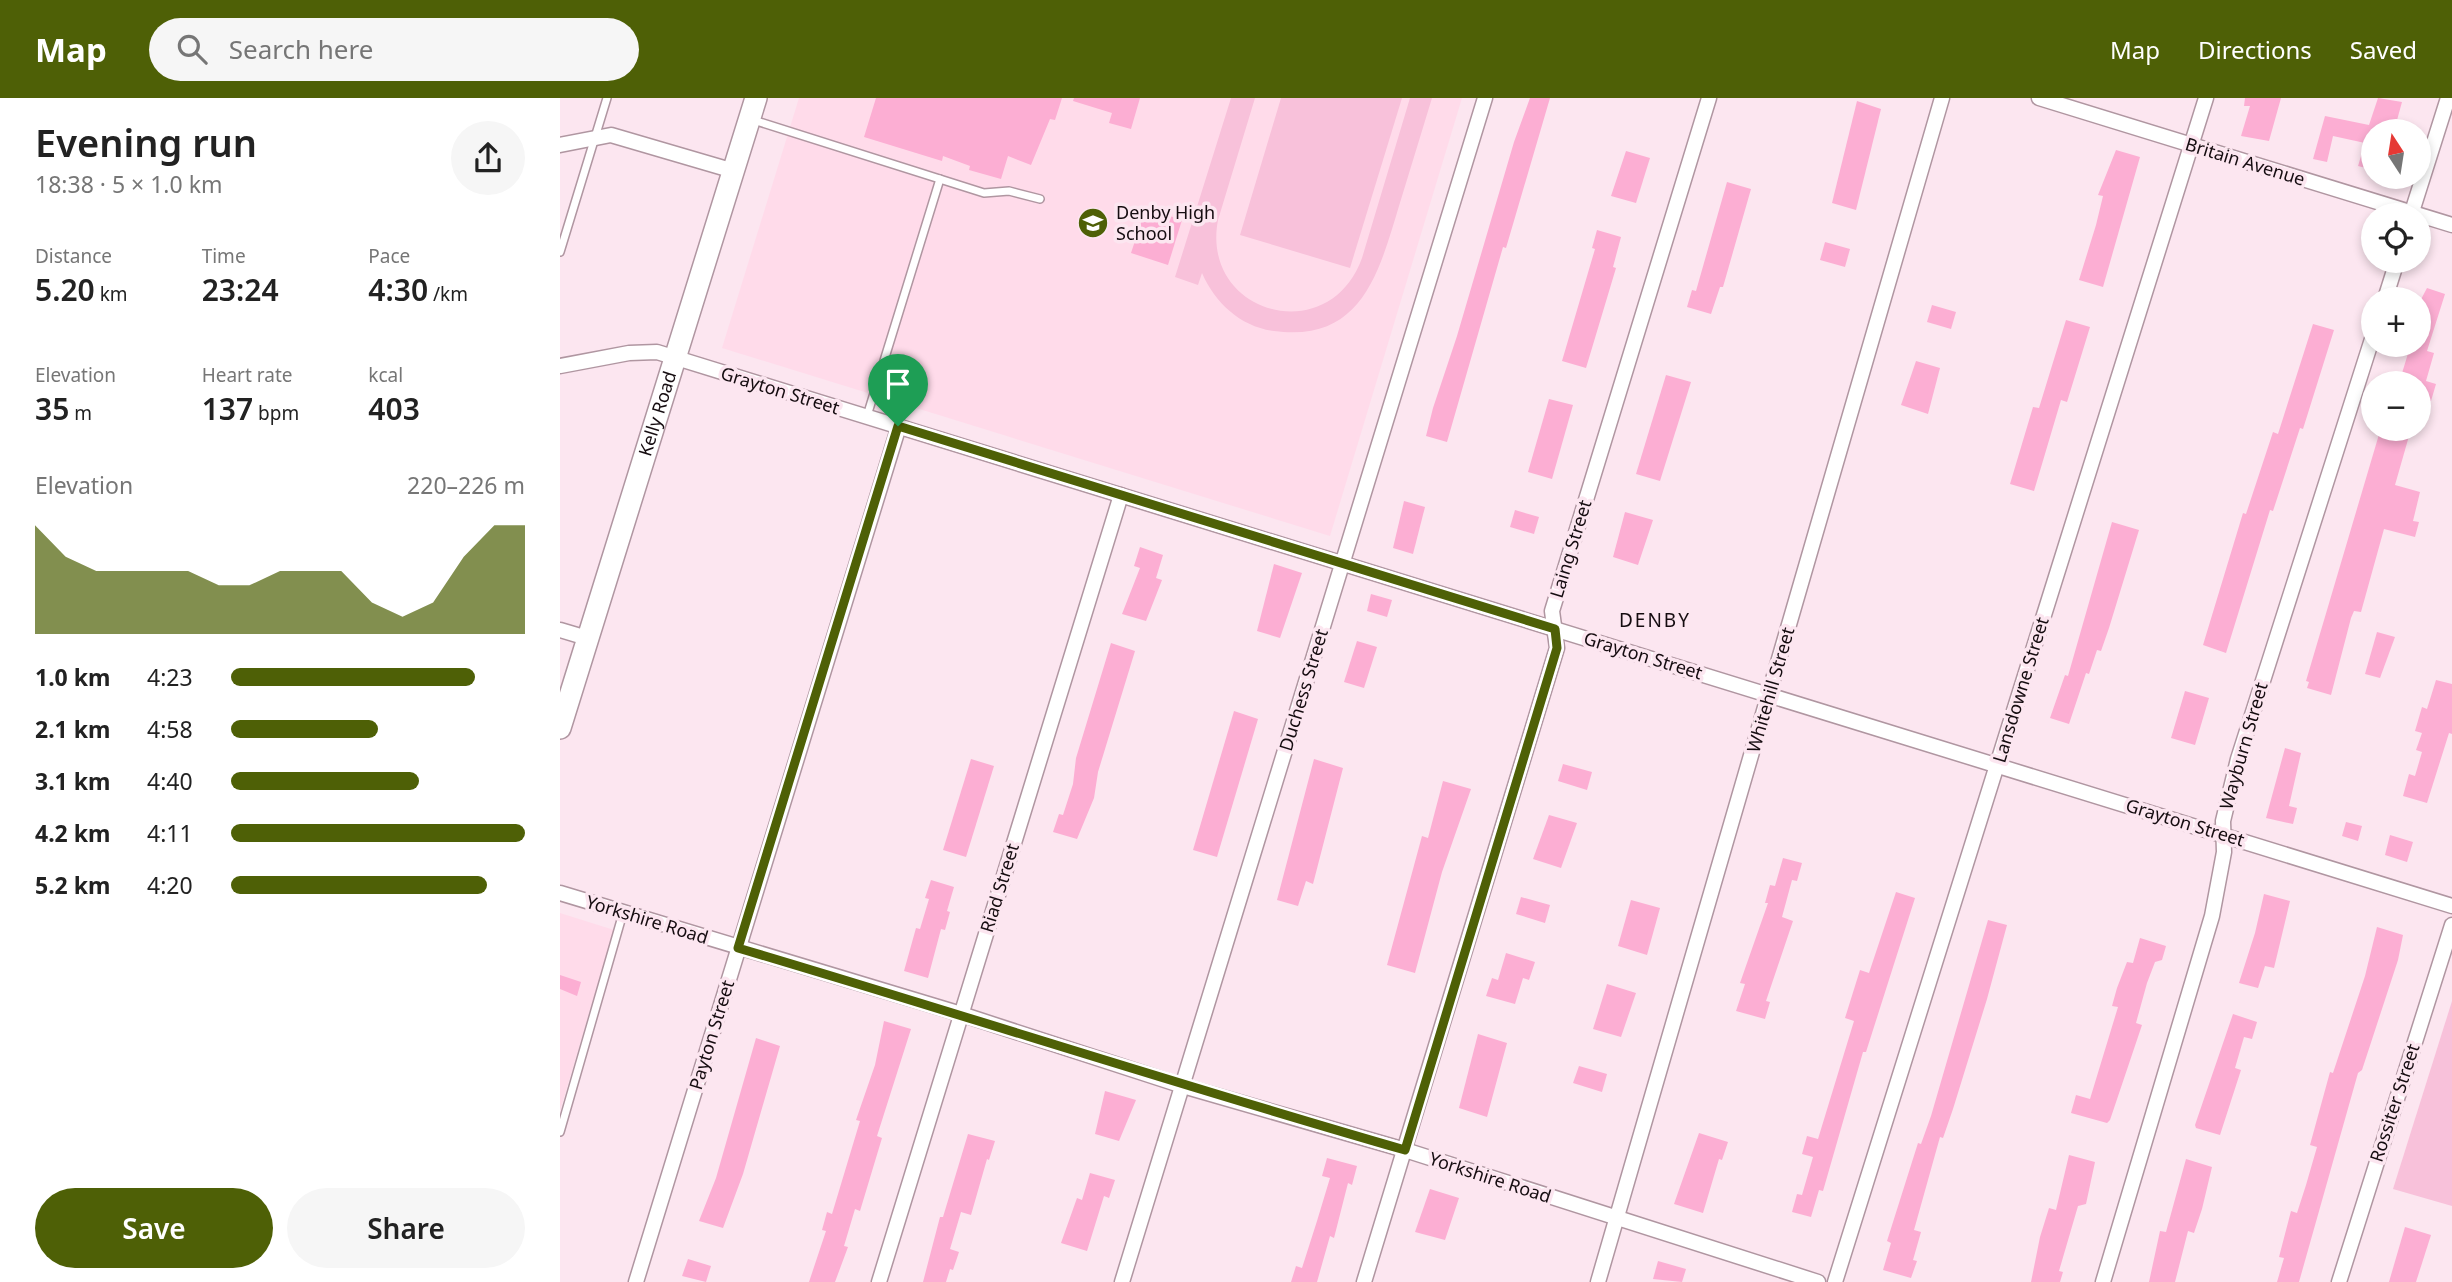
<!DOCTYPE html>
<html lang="en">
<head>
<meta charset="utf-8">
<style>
	body { margin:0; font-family:"Noto Sans",sans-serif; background:#f6f6f6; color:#222; height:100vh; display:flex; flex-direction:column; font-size:26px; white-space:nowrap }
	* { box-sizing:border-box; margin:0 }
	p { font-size:23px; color:#767676 }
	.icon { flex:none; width:38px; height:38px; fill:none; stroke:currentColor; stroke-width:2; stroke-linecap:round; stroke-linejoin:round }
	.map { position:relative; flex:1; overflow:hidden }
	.sheet { display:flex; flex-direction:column; background:#fff; width:560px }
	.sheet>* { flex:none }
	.needle { width:46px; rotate:348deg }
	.controls { position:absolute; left:1801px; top:21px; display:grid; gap:14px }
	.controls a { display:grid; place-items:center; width:70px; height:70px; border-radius:50%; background:#fff; box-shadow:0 4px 10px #0003; font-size:35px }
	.pin { position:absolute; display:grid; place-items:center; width:60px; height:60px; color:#fff; margin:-72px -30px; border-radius:50% 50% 50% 0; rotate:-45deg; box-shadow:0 0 7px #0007 }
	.pin .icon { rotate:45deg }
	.round { display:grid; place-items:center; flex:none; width:74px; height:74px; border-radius:37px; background:#f6f6f6 }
	.overview { display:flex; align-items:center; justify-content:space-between; height:119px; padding:0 35px }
	h1 { font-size:38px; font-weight:600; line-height:52px }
	.figures { display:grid; grid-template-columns:repeat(3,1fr); gap:10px; height:119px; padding:7px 35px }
	.figures div { display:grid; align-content:center }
	.figures b { font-size:30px; font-weight:600 }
	.figures small { font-size:19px; font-weight:400 }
	.figures p { font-size:19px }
	.chart { height:196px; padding:14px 35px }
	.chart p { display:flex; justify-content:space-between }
	.chart svg { width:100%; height:126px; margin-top:7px; fill:#4e6006; opacity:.7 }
	.action { display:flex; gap:14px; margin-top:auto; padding:14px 35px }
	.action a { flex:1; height:80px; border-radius:42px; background:#4e6006; color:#fff; font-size:28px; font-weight:600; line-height:80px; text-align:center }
	.action a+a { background:#f6f6f6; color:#222 }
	ul { padding:0 35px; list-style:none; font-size:23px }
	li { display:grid; grid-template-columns:112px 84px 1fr; align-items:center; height:52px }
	li i { height:18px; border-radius:9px; background:#4e6006 }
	header { display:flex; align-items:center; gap:42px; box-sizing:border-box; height:98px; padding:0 35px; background:#4e6006; color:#fff }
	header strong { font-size:33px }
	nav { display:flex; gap:38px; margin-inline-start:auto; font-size:24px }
	.search { width:490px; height:63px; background:#f6f6f6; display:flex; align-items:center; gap:18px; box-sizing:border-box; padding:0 24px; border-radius:38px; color:#767676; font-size:26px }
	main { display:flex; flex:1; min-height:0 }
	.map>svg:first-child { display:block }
	.built { fill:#ffdbea }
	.green { fill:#f8c1da }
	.building { fill:#fcaed3 }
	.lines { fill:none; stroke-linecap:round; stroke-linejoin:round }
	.lane-casing { stroke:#b096a1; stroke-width:10 }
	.street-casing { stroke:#b096a1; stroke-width:17 }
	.secondary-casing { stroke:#b096a1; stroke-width:24 }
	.lane { stroke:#fff; stroke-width:7 }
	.street { stroke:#fff; stroke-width:14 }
	.secondary { stroke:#fff; stroke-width:21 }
	.route-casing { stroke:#fff; stroke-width:14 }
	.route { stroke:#4e6006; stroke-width:9 }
	.labels { text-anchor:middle; stroke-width:7; stroke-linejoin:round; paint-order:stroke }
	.street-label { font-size:18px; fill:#150c10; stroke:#fce6f0 }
	.poi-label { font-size:18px; fill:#150c10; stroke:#fce6f0; text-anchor:start }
	.neighbourhood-label { font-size:19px; letter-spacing:2px; fill:#150c10; stroke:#fce6f0 }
</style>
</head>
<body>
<header>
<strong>Map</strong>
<div class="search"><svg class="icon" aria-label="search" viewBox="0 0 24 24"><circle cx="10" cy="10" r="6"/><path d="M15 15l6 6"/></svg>Search here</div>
<nav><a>Map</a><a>Directions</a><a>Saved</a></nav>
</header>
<main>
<section class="sheet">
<div class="overview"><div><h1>Evening run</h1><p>18:38 · 5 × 1.0 km</p></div><a class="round"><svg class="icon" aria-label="share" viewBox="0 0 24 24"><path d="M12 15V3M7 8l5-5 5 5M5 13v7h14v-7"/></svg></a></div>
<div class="figures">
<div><p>Distance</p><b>5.20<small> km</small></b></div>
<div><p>Time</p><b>23:24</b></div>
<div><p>Pace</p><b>4:30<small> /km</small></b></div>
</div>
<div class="figures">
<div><p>Elevation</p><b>35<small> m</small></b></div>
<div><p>Heart rate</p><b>137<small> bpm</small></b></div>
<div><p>kcal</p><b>403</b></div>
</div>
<div class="chart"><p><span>Elevation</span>220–226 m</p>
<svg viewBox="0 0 160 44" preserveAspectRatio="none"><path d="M0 44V6L10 17L20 22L30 22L40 22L50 22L60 27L70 27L80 22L90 22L100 22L110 33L120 38L130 33L140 17L150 6L160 6V44z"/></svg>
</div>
<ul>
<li><b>1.0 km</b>4:23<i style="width:83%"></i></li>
<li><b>2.1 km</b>4:58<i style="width:50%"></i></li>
<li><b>3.1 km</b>4:40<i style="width:64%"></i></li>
<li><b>4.2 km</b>4:11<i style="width:100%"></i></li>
<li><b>5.2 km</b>4:20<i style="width:87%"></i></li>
</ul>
<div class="action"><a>Save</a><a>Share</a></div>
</section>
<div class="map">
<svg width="1892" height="1184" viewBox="0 0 1892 1184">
	<rect width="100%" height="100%" fill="#fce6f0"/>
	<g class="built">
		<polygon points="239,0 902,0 770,438 162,250"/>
		<polygon points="0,815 54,832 0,1013"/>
	</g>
	<g class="green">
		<path d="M671 0H695L658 122C640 216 769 252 802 160L850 0H872C861 36 850 72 839 108 819 174 802 245 714 233 681 229 655 205 642 175L638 187 615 179Z"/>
		<polygon points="721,0 842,0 790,170 680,137"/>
		<polygon points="1892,903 1892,1108 1833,1091"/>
	</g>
	<g class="building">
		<polygon points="316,0 502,0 495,22 490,21 471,67 448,58 441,81 409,72 410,68 383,58 382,63 304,39"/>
		<polygon points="514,0 580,0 571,31 549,25 552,15 513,3"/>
		<polygon points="970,0 990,0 946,150 943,149 887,344 866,338 873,310 897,238 954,44"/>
		<polygon points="1685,0 1721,0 1709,43 1681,38 1690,8 1684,8"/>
		<polygon points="1818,0 1842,4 1834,33 1813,33 1813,72 1798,68 1805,45 1773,38 1767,64 1753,61 1765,18 1809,27"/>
		<polygon points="1297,3 1321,11 1296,112 1272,105"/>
		<polygon points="1556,52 1580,59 1543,189 1519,182 1536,127 1543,98 1538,97"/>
		<polygon points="1066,53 1090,60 1076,105 1051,98"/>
		<polygon points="1167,84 1191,91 1163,189 1160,189 1151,216 1127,209 1132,192 1136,193"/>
		<polygon points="586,110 622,122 608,167 571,155"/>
		<polygon points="1037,132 1061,139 1053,169 1056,170 1026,270 1002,263 1035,151 1032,150"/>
		<polygon points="1265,144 1290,151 1285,169 1260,162"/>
		<polygon points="1867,190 1885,196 1867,253 1874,255 1866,283 1876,286 1871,303 1858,299 1858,285 1839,285 1850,249 1858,251 1858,207"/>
		<polygon points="1372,207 1396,214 1391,231 1367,224"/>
		<polygon points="1506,222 1530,229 1507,304 1501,302 1474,393 1450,386 1473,309 1479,310"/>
		<polygon points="1753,226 1774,232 1743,331 1740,330 1713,413 1710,412 1666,555 1643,547 1683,415 1686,416 1713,334 1718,336"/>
		<polygon points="1356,263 1380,270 1368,316 1341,307"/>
		<polygon points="1106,277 1131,284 1100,383 1076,376"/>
		<polygon points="989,301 1013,307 992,381 968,374"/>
		<polygon points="1824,331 1849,338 1835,387 1860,394 1853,423 1859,424 1855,439 1824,431 1801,514 1794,513 1791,520 1771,597 1747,590 1749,584 1746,583 1820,333"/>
		<polygon points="844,403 865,409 853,456 833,450"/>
		<polygon points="955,412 979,419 974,436 950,429"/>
		<polygon points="1065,414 1093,422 1078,467 1053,459"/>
		<polygon points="1552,424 1579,432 1549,530 1541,553 1537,552 1529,576 1526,575 1509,626 1490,620 1505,577 1508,578"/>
		<polygon points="580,449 603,457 596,480 602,482 586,523 562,516 580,470 574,468"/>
		<polygon points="714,466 742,475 720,540 697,533"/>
		<polygon points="811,496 832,502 827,519 807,513"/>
		<polygon points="1817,534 1835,539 1820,580 1805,576"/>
		<polygon points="797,543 817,549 804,590 784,584"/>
		<polygon points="551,545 575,553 538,674 534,700 517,741 493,734 499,716 503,717 513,686 516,660"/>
		<polygon points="1876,582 1892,586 1892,636 1889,635 1867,705 1843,698 1849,676 1855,678 1862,654 1856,652 1862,635 1855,633 1862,609 1867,611"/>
		<polygon points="1625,593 1649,600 1635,647 1611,640"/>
		<polygon points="674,613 698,621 657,759 633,752"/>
		<polygon points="1725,650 1741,655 1729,708 1737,710 1733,726 1706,720"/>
		<polygon points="411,661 434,668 406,759 383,752"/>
		<polygon points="754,661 783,670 753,786 746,783 738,808 717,802"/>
		<polygon points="1003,666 1032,674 1027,692 998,683"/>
		<polygon points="883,683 911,691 882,774 855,875 827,867 862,738 868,740"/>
		<polygon points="989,717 1017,725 1001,770 973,761"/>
		<polygon points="1786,724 1802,728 1798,743 1782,738"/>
		<polygon points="1830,737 1853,744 1847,764 1825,757"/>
		<polygon points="1223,760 1242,765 1237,783 1232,782 1222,819 1233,823 1206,903 1210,904 1205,921 1176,913 1185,886 1180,885 1208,805 1205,805 1210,787 1215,788"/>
		<polygon points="371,782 394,789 387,813 390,814 385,832 381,831 368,880 344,873 356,830 360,831 369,801 365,800"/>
		<polygon points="1336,794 1355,800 1306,954 1303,954 1263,1093 1259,1092 1251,1119 1232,1114 1237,1096 1242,1097 1253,1059 1242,1056 1247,1038 1258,1041 1294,923 1285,920 1300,872 1309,875"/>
		<polygon points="1704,796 1730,803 1714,870 1705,868 1698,890 1679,885 1695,835"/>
		<polygon points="961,799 990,807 985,825 956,816"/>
		<polygon points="1071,802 1100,810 1087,857 1058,848"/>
		<polygon points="1428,822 1447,827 1427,901 1393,1011 1383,1040 1380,1039 1354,1132 1361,1134 1353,1162 1357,1163 1351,1180 1323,1172 1331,1145 1327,1143 1358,1045 1361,1046 1371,1018"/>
		<polygon points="1817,829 1843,837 1838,862 1802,972 1798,975 1739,1184 1717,1184 1724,1160 1719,1159 1731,1113 1737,1115 1746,1087 1757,1049 1750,1047 1770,974 1773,975 1805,878"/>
		<polygon points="1580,840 1606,848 1602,862 1595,864 1587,885 1576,925 1582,927 1550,1022 1547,1025 1511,1015 1516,997 1530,1001 1558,909 1552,908 1557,890 1567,864 1573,865"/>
		<polygon points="946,855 975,864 969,882 963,880 955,906 926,898 932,880 938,882"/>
		<polygon points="0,877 21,884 17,898 0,891"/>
		<polygon points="1047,886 1076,895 1061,939 1033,931"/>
		<polygon points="1673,916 1697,924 1692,941 1684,939 1675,970 1681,972 1660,1037 1636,1030 1635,1027"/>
		<polygon points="324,923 351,931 317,1038 322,1040 300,1113 295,1111 284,1148 288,1149 275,1184 249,1184 266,1133 262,1132 267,1114 272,1116 300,1023 296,1022 315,967"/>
		<polygon points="918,936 947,945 927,1019 899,1010"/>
		<polygon points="196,940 220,948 183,1076 163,1130 139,1123 156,1080"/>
		<polygon points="1019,968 1047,976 1042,994 1013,985"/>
		<polygon points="545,993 576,1002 559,1043 535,1036"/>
		<polygon points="1139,1035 1168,1044 1162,1062 1159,1061 1143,1115 1114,1106"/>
		<polygon points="408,1036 435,1043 429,1062 427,1061 411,1117 401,1114 390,1151 399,1154 393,1172 390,1171 386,1184 363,1184 380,1119 383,1119"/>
		<polygon points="1509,1057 1535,1064 1526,1106 1518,1108 1499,1173 1503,1174 1500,1184 1471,1184 1480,1139 1489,1110 1496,1112"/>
		<polygon points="767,1060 797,1068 792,1087 788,1085 774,1140 770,1138 757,1184 731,1184 736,1168 742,1170 757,1123 770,1080 762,1078"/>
		<polygon points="1626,1061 1652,1069 1642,1111 1634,1135 1628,1133 1615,1184 1589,1184 1600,1133 1606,1134"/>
		<polygon points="530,1075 555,1082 549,1100 544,1098 527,1153 501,1145 517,1100 522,1102"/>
		<polygon points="870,1091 899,1100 885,1142 855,1134"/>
		<polygon points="1845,1129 1871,1137 1856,1184 1829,1184"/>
		<polygon points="128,1161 151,1168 146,1184 122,1178"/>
		<polygon points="1098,1163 1126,1171 1122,1184 1093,1181"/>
	</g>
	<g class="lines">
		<g class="lane-casing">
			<g id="lane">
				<polyline points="190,21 424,95 449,93 480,101"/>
				<polyline points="0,154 47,0"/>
				<polyline points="307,318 380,81"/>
				<polyline points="0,1034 63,815"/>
			</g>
		</g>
		<g class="street-casing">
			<g id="street">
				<polyline points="1479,0 1892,127"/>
				<polyline points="0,47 51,37 174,73"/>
				<polyline points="1851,117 1888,0"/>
				<polyline points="1825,201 1837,163"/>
				<polyline points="0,268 69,255 97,254 1892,808"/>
				<polyline points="0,532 27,540"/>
				<polyline points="0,795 401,916 623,988 845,1052 1258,1184"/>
				<polyline points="76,1184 339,328"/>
				<polyline points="319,1184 561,397"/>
				<polyline points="562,1184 925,0"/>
				<polyline points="804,1184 997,550 992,513 1149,0"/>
				<polyline points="1038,1184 1382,0"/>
				<polyline points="1275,1184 1646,0"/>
				<polyline points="1543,1184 1652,818 1664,754 1663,723 1678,661 1813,238"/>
				<polyline points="1779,1184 1892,827"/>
			</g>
		</g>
		<g class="secondary-casing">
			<g id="secondary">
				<path id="s1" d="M0 630 196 0"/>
			</g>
		</g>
		<use href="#lane" class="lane"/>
		<use href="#street" class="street"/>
		<use href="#secondary" class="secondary"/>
	</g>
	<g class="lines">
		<g class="route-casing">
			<path id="route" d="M338 328 995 531 997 550 845 1052C622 988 401 916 178 850Z"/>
		</g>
		<use href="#route" class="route"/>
	</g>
	<defs>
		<g id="school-disc" transform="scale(1.575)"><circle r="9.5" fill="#4e6006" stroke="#fce6f0"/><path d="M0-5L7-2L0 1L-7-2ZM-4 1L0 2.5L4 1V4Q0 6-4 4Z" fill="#fff"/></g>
	</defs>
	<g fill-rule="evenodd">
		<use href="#school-disc" x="533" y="125"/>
	</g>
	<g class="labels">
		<g class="street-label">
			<text transform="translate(1685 64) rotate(17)" y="6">Britain Avenue</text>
			<text transform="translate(220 293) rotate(17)" y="6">Grayton Street</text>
			<text dy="6" stroke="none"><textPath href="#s1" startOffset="329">Kelly Road</textPath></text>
			<text transform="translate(1011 451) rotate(-73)" y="6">Laing Street</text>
			<text transform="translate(1083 558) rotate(17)" y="6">Grayton Street</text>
			<text transform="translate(744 592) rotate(-73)" y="6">Duchess Street</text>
			<text transform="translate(1211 592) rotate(-74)" y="6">Whitehill Street</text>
			<text transform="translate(1461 592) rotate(-73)" y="6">Lansdowne Street</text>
			<text transform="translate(1684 648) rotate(-74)" y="6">Wayburn Street</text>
			<text transform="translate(1625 725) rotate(17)" y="6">Grayton Street</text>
			<text transform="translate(440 790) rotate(-73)" y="6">Riad Street</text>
			<text transform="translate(87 822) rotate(17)" y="6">Yorkshire Road</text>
			<text transform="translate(152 937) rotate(-73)" y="6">Payton Street</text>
			<text transform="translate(1835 1005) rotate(-72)" y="6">Rossiter Street</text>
			<text transform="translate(930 1080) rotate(18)" y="6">Yorkshire Road</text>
		</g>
		<g class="poi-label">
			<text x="556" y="121">Denby High<tspan x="556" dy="21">School</tspan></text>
		</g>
		<g class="neighbourhood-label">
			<text x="1095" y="529">DENBY</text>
		</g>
	</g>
</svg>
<div class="controls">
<a><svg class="needle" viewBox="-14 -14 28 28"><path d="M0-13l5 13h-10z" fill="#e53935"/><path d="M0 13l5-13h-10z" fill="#767676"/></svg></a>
<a><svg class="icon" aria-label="locate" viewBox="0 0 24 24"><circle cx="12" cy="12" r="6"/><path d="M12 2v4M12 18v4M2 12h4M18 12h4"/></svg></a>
<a>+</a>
<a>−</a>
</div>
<div class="pin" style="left:338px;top:328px;background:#1e9e55"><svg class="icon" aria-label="arrive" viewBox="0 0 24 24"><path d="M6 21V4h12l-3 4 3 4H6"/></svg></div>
</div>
</main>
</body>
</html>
